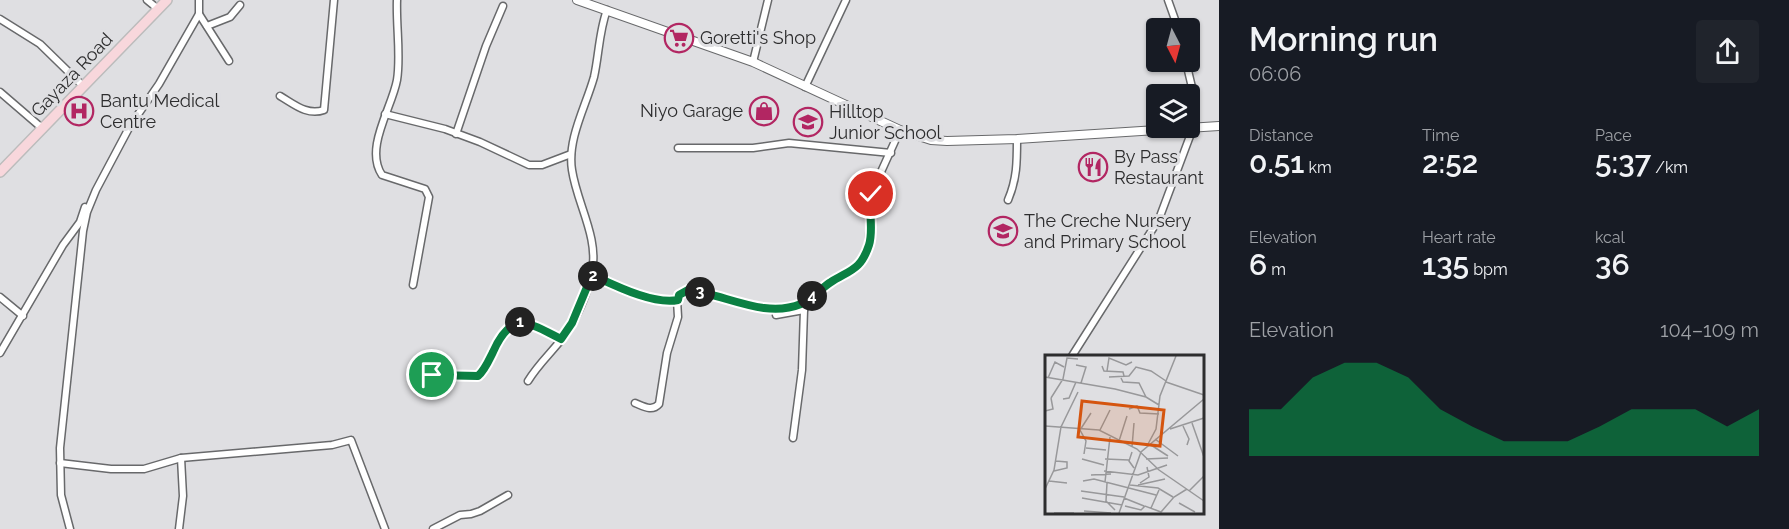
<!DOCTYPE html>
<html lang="en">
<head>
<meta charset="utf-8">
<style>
	body { margin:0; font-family:Raleway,sans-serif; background:#20242c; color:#f1f3f6; height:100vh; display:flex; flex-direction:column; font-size:22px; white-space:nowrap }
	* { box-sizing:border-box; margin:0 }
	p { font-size:20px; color:#9ea1a6 }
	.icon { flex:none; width:33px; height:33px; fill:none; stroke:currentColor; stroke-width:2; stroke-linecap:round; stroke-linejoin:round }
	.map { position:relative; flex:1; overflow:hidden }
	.details { display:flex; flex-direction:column; background:#171b24; width:570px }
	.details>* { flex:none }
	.needle { width:39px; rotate:174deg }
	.tools { position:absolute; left:1146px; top:18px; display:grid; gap:12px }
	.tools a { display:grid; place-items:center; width:54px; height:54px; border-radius:6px; background:#171b24; box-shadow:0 2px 4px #0004; font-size:30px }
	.pin { position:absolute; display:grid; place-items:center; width:51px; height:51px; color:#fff; margin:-26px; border:3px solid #fff; border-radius:50%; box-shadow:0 2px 6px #0007 }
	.km { position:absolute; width:30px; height:30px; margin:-15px; border-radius:50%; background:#222; color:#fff; font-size:16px; line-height:30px; text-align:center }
	.round { display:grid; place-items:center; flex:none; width:63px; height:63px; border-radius:6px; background:#20242c }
	.head { display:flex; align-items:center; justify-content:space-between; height:102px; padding:0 30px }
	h1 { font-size:33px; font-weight:600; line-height:45px }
	.metrics { display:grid; grid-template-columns:repeat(3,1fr); gap:9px; height:102px; padding:6px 30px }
	.metrics div { display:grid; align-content:center }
	.metrics b { font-size:30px; font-weight:600 }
	.metrics small { font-size:16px; font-weight:400 }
	.metrics p { font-size:16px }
	.chart { height:168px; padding:12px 30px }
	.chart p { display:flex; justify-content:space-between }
	.chart svg { width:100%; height:108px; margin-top:6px; fill:#0b8043; opacity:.7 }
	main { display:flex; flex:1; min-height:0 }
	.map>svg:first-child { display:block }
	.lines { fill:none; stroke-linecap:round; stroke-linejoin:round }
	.minor-casing { stroke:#68696b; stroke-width:9 }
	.tertiary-casing { stroke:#68696b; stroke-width:10 }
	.primary-casing { stroke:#bcbcbc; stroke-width:12 }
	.minor { stroke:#fff; stroke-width:6 }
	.tertiary { stroke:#fff; stroke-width:8 }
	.primary { stroke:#f8d7dc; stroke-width:9 }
	.route-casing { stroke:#fff; stroke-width:12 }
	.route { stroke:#0b8043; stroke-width:8 }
	.labels { text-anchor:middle; stroke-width:6; stroke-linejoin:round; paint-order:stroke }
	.poi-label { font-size:18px; fill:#2d2d2e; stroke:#dfdfe2; text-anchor:start }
	.street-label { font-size:18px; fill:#2d2d2e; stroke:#dfdfe2 }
	.inset-road { fill:none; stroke:#98989a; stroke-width:1.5 }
	.view { fill:#d5550f; fill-opacity:0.15; stroke:#d5550f; stroke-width:3 }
	.inset-edge { fill:none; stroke:#2d2d2e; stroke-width:3 }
</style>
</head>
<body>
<main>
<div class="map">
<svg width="1219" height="529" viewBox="0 0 1219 529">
	<rect width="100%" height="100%" fill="#dfdfe2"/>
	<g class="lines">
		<g class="minor-casing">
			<g id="minor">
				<polyline points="147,0 158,9"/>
				<path d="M397 0C396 26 401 56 397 80 392 108 364 148 382 175L425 189 429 197 413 285"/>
				<polyline points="1168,0 1178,28"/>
				<polyline points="199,14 229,61"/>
				<polyline points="0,19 40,44 83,86"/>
				<polyline points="207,26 230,17 240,5"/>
				<polyline points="753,62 768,0"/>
				<polyline points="805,87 846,0"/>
				<polyline points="0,92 43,129"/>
				<path d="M280 96C294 104 307 116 324 110L334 0"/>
				<polyline points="385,114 445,129 480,142 529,165 542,165 571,154"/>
				<polyline points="456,134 486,46 503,6"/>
				<polyline points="678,148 753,148 789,143 891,153"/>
				<path d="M1008 200C1017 179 1017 162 1017 139"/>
				<path d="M592 275C614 285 653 305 677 300L679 295 688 290C727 293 767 321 807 302"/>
				<polyline points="0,297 23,316"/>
				<polyline points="776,315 804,310"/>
				<polyline points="0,353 63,245 80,222 85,207"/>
				<polyline points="1072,356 1159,219 1193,128 1195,100 1186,62"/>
				<path d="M432 376H478C485 370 489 360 493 352 512 309 529 323 561 339"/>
				<path d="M528 381C538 364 553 351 565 335 577 318 588 292 592 272 599 237 577 204 572 170 567 139 586 106 594 77 599 55 599 31 607 10"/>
				<path d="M635 403C643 406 652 412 659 404L667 353 678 317 677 300"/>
				<polyline points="793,438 802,370 804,310 807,302 821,288 855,269 861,263 869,243 871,194 900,130"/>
				<polyline points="60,463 111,469 144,469 181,458 332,445 351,440 385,529"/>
				<polyline points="70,529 61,495 60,448 83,231 87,212 96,190 130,126 159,84 199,14 199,0"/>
				<polyline points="179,529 183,496 181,458"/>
				<polyline points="433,529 460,515 471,514 480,511 508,495"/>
			</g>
		</g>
		<g class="tertiary-casing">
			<polyline id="tertiary" points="577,0 753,62 900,130 931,140 947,141 1017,139 1219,126"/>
		</g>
		<g class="primary-casing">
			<polyline id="primary" points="0,172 167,0"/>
		</g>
		<use href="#minor" class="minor"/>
		<use href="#tertiary" class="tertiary"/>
		<use href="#primary" class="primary"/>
	</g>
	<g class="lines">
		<g class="route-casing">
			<path id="route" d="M432 375 478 376C485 370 489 360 493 352 512 309 529 323 561 339L572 323 592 275C614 285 653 305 678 300L679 295 688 290C725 294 764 319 801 304 812 300 821 288 831 282 850 270 861 270 869 245 874 229 868 211 871 194"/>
		</g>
		<use href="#route" class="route"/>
	</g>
	<defs>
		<g id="supermarket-ring" transform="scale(1.5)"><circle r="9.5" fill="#dfdfe2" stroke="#b22662" stroke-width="1.5"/><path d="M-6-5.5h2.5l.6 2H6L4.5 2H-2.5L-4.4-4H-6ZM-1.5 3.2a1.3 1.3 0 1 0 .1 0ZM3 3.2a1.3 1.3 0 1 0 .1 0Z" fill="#b22662"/></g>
		<g id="hospital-ring" transform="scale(1.5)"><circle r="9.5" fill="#dfdfe2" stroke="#b22662" stroke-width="1.5"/><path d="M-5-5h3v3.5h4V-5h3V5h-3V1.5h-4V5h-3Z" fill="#b22662"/></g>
		<g id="shop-ring" transform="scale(1.5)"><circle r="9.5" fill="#dfdfe2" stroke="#b22662" stroke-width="1.5"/><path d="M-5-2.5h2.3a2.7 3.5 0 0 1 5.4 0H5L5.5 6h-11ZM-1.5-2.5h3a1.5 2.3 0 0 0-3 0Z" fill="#b22662"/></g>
		<g id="school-ring" transform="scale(1.5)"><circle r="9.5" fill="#dfdfe2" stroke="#b22662" stroke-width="1.5"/><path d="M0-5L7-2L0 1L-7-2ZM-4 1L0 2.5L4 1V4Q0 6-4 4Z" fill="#b22662"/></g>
		<g id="restaurant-ring" transform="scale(1.5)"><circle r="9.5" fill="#dfdfe2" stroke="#b22662" stroke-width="1.5"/><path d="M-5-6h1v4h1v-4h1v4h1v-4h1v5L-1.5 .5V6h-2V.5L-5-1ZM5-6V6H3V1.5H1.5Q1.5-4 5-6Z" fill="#b22662"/></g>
	</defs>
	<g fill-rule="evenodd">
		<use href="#supermarket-ring" x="679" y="38"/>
		<use href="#hospital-ring" x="79" y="111"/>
		<use href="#shop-ring" x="764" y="111"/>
		<use href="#school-ring" x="808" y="122"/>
		<use href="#restaurant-ring" x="1093" y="167"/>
		<use href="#school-ring" x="1003" y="231"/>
	</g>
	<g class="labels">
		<g class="poi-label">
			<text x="700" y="44">Goretti's Shop</text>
			<text x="100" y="107">Bantu Medical<tspan x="100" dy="21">Centre</tspan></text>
			<text x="743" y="117" text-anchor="end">Niyo Garage</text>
			<text x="829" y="118">Hilltop<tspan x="829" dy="21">Junior School</tspan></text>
			<text x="1114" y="163">By Pass<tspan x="1114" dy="21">Restaurant</tspan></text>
			<text x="1024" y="227">The Creche Nursery<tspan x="1024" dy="21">and Primary School</tspan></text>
		</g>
		<g class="street-label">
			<text transform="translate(72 75) rotate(-46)" y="6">Gayaza Road</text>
		</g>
	</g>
	<g transform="translate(1045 355)">
		<rect width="159" height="159" fill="#dfdfe2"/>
		<path class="inset-road" d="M31 10 41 12 36 28M57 11 59 16 78 17 79 21M62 16 64 3 81 10 87 7M0 22 70 34 101 42 114 50M64 22 84 21 91 12 106 16 121 26M3 23 10 7 19 12M76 23 78 27 94 28 101 42M121 27 159 40M6 43 18 24 22 3 33 4M18 44 24 43 31 27M84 54 92 51 95 58 114 59M0 56 8 54 6 43M147 68 159 102M0 71 54 75 92 94 114 115 159 146M138 71 144 84 142 90M125 74 159 63M55 75 65 55M110 84 133 101M74 86 82 61M106 90 123 101M102 91 111 74 115 41 131 1M87 92 89 68M41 93 61 95M87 97 84 106 89 113M39 99 41 86 35 75 46 58M37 104 59 110M60 104 84 105M101 104 123 103M9 116 22 113V107L11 106M59 116 93 120 122 110M46 120 66 119M4 126 22 128M38 126 49 124 111 140M60 127 65 82M62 128 61 146 70 155M95 128 104 122 102 112M85 130 113 133 128 142M93 130 120 124M0 134 9 115 16 72 33 37M36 136 79 142M144 136 159 121M37 143 77 150M79 143 99 151M134 148 150 157M80 151 96 155 100 151 116 157 129 142 142 134M106 153 114 135M39 156 66 158M9 158H29M74 158 96 97 159 44"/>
		<path class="view" d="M37 46 119 55 115 91 33 82Z"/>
		<rect width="159" height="159" class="inset-edge"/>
	</g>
</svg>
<div class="tools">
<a><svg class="needle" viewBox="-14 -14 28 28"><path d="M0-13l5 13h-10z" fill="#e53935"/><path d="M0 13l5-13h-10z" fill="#9ea1a6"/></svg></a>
<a><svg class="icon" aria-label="layers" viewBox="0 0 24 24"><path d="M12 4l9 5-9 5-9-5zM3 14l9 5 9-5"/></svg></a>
</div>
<div class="pin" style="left:432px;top:375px;background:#1e9e55"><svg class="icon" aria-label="arrive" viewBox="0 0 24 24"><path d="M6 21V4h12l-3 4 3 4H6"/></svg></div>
<div class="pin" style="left:871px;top:194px;background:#d93025"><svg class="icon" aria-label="check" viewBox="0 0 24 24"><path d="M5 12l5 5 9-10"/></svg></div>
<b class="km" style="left:520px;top:322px">1</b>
<b class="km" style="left:593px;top:276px">2</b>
<b class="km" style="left:700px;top:292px">3</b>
<b class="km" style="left:812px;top:296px">4</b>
</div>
<section class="details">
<div class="head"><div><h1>Morning run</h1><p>06:06</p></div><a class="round"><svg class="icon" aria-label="share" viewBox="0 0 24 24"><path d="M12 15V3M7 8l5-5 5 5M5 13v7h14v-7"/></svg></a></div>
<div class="metrics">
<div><p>Distance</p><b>0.51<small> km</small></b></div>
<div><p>Time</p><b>2:52</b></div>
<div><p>Pace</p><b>5:37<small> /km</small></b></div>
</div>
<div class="metrics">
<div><p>Elevation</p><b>6<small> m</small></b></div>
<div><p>Heart rate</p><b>135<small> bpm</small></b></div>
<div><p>kcal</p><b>36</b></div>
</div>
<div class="chart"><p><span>Elevation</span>104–109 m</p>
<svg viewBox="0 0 160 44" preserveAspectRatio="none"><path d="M0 44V25L10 25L20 12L30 6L40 6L50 12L60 25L70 32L80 38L90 38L100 38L110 32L120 25L130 25L140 25L150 32L160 25V44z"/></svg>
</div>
</section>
</main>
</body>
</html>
